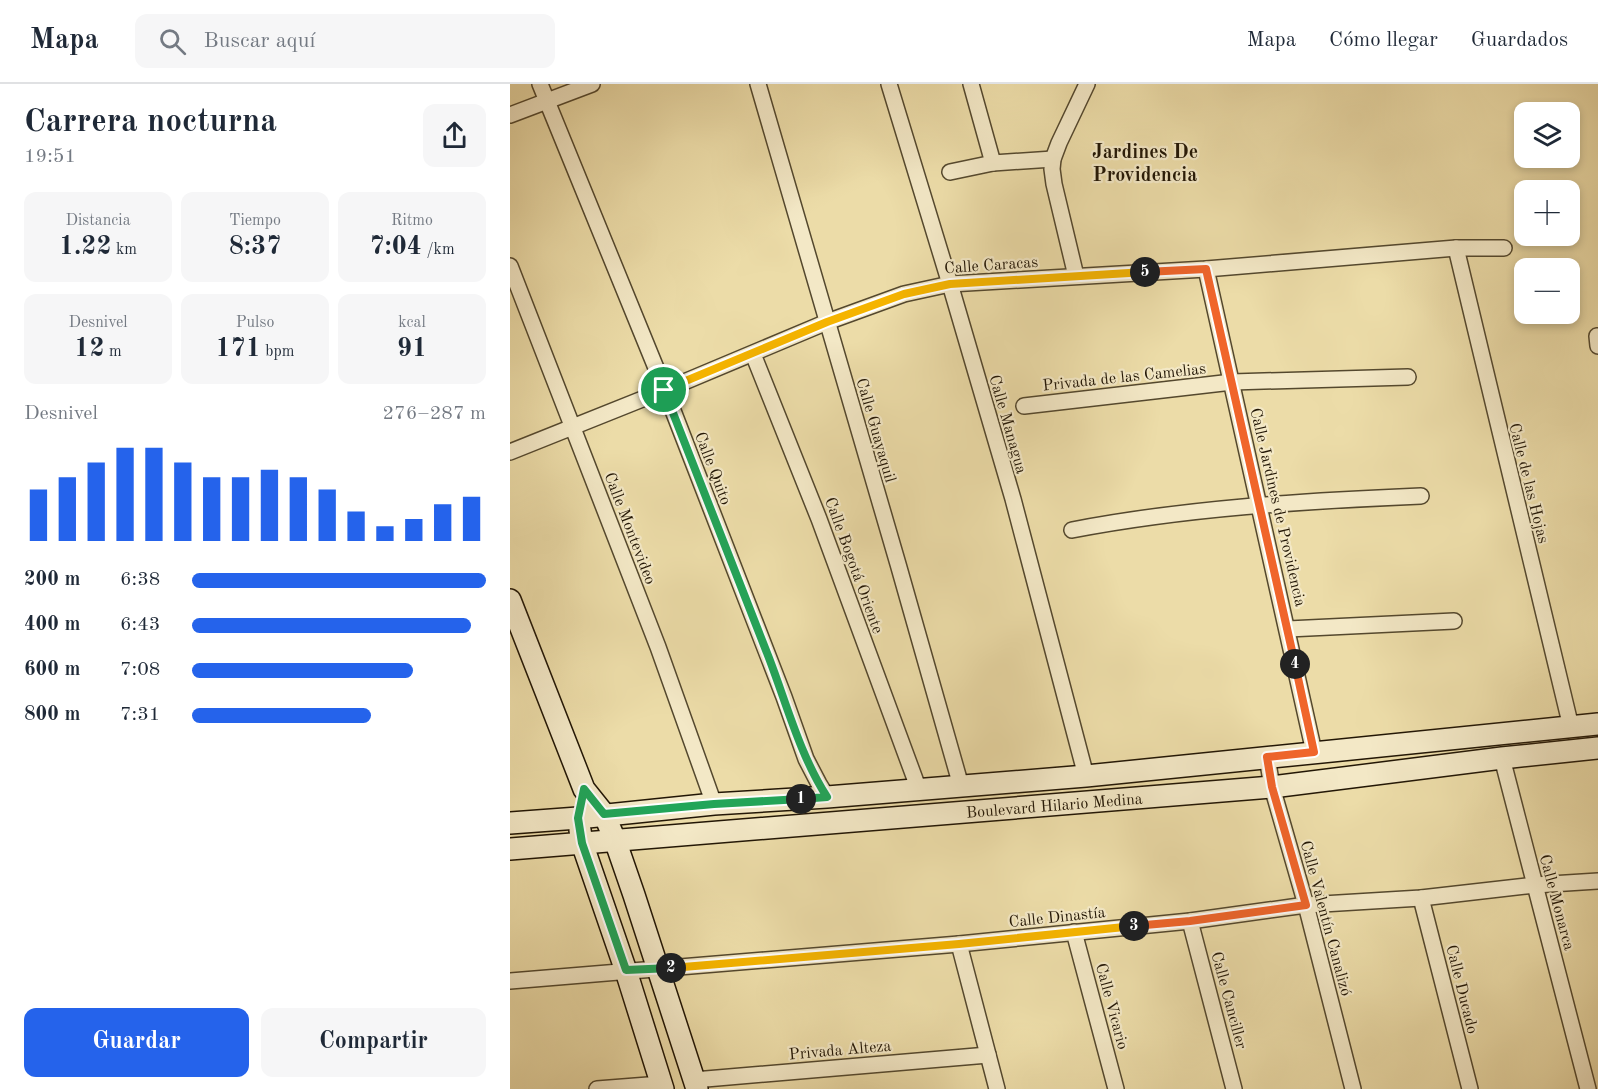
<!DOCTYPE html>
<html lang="es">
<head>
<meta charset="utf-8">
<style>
	body { margin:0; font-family:"Old Standard TT",serif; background:#f6f6f7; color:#1f2937; height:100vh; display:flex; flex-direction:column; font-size:22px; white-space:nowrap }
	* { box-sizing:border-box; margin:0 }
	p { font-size:20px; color:#747a83 }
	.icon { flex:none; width:33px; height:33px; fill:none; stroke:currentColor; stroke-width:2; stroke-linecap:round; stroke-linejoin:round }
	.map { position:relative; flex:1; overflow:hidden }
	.panel { display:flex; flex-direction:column; background:#fff; width:510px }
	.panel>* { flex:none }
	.controls { position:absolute; left:1004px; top:18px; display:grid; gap:12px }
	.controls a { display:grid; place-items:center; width:66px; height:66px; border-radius:12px; background:#fff; box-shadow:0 3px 9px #0003; font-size:30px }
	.pin { position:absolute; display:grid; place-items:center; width:51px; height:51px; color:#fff; margin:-26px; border:3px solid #fff; border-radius:50%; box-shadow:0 2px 6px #0007 }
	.km { position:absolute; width:30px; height:30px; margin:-15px; border-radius:50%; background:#222; color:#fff; font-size:16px; line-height:30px; text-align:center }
	.round { display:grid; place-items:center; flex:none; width:63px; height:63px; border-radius:12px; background:#f6f6f7 }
	.head { display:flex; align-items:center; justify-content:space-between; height:102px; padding:0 24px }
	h1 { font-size:33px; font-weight:700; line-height:45px }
	.metrics { display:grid; grid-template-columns:repeat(3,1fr); gap:9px; height:102px; padding:6px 24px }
	.metrics div { display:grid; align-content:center; border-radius:12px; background:#f6f6f7; text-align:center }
	.metrics b { font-size:26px; font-weight:700 }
	.metrics small { font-size:16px; font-weight:400 }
	.metrics p { font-size:16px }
	.chart { height:168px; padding:12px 24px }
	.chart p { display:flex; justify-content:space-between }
	.chart svg { width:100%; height:108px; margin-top:6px; stroke:#2563eb; stroke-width:6 }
	.cta { display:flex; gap:12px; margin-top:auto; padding:12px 24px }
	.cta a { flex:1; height:69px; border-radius:12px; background:#2563eb; color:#fff; font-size:24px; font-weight:700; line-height:69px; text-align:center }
	.cta a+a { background:#f6f6f7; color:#1f2937 }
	ul { padding:0 24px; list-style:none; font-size:20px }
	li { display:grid; grid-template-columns:96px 72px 1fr; align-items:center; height:45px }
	li i { height:15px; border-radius:8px; background:#2563eb }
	header { display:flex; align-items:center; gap:36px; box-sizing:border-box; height:84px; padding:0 30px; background:#fff; border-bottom:2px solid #e0e1e3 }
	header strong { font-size:28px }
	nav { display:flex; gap:33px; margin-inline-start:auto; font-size:21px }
	.search { width:420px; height:54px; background:#f6f6f7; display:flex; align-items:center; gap:15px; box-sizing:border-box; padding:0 21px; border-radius:12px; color:#747a83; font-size:22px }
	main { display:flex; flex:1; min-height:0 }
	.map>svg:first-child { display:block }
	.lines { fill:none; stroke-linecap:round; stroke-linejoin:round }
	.street-casing { stroke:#54482e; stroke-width:18 }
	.secondary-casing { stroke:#221605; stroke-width:24 }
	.street { stroke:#f3e8c6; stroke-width:15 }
	.secondary { stroke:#f3e8c6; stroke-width:21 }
	.split-1-casing { stroke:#fff; stroke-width:12 }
	.split-2-casing { stroke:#fff; stroke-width:12 }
	.split-3-casing { stroke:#fff; stroke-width:12 }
	.split-4-casing { stroke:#fff; stroke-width:12 }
	.split-5-casing { stroke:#fff; stroke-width:12 }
	.split-6-casing { stroke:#fff; stroke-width:12 }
	.split-1 { stroke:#22a559; stroke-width:8 }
	.split-2 { stroke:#22a559; stroke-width:8 }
	.split-3 { stroke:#f5b400; stroke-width:8 }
	.split-4 { stroke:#f0652b; stroke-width:8 }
	.split-5 { stroke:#f0652b; stroke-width:8 }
	.split-6 { stroke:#f5b400; stroke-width:8 }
	.labels { text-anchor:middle; stroke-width:4.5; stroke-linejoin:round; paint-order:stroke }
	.street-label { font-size:16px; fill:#221605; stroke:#f3e8c6 }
	.quarter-label { font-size:20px; font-weight:bold; fill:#221605; stroke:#f3e8c6 }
</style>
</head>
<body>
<header>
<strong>Mapa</strong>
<div class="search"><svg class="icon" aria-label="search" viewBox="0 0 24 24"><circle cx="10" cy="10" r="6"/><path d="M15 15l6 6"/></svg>Buscar aquí</div>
<nav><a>Mapa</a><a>Cómo llegar</a><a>Guardados</a></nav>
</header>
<main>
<section class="panel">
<div class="head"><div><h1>Carrera nocturna</h1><p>19:51</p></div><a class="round"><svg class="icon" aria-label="share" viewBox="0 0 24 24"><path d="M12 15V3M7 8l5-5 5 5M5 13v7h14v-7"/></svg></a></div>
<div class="metrics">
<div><p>Distancia</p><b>1.22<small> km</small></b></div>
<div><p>Tiempo</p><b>8:37</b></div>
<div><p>Ritmo</p><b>7:04<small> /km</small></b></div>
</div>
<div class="metrics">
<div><p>Desnivel</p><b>12<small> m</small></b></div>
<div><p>Pulso</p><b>171<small> bpm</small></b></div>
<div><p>kcal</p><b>91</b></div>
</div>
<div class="chart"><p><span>Desnivel</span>276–287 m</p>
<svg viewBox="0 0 160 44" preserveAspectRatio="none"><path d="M5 44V23M15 44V18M25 44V12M35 44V6M45 44V6M55 44V12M65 44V18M75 44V18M85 44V15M95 44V18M105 44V23M115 44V32M125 44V38M135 44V35M145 44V29M155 44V26"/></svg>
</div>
<ul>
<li><b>200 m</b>6:38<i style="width:100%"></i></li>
<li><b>400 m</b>6:43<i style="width:95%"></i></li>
<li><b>600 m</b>7:08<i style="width:75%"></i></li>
<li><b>800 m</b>7:31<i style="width:61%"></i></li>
</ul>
<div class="cta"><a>Guardar</a><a>Compartir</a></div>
</section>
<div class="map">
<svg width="1088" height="1005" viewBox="0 0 1088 1005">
	<rect width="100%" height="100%" fill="#ecdca8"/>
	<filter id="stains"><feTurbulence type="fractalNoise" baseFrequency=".00333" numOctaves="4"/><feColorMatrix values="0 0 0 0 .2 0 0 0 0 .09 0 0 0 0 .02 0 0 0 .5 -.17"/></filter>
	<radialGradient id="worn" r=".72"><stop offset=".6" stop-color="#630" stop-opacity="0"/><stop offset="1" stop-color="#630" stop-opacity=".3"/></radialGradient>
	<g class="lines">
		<g class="street-casing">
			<g id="street">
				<polyline points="30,0 155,306 274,613 296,675 309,700 317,713"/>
				<polyline points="248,0 388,480 451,702"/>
				<polyline points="379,0 440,200 503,415 576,692"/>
				<polyline points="461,0 483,79"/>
				<polyline points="0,31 82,0"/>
				<polyline points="440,88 483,79 543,75"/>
				<polyline points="946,164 1061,643"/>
				<polyline points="0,182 148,563 204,720"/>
				<polyline points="696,185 804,668"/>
				<polyline points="566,192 544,100 542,85 543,75 549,59 577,0"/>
				<polyline points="1087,252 1088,262"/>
				<polyline points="243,270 309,435 409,706"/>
				<polyline points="514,322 722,298 898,293"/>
				<polyline points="0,368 155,306 317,238 394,210 440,200 696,185 946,164 994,164"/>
				<path d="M562 446C677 424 794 417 911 412"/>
				<polyline points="778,545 944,537"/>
				<polyline points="757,673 762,703 796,821 843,1005"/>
				<polyline points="992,674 1078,1005"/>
				<polyline points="911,814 960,1005"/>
				<polyline points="680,837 724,1005"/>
				<polyline points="564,848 606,1005"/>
				<polyline points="449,860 487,1005"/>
				<polyline points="0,897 449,860 680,837 796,821 911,814 1025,801 1088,797"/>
				<polyline points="184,996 478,971"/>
				<polyline points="87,1005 151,1000"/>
			</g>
		</g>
		<g class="secondary-casing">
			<g id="secondary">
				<polyline points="0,516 74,705 94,730 105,756 124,811 187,1005"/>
				<polyline points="0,739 68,734 204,720 317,713 576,692 1088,640"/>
				<polyline points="70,746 72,759 116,887 153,1005"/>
				<path id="s1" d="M0 765 762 703 992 674 1088 664"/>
			</g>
		</g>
		<use href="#street" class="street"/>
		<use href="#secondary" class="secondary"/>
	</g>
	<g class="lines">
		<g class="split-1-casing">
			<path id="split-1" d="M154 306C189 395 224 485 259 574 277 621 290 671 317 713L291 715"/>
		</g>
		<g class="split-2-casing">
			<polyline id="split-2" points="161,884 116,886 72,759 68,734 74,705 94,730 204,720 291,715"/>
		</g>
		<g class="split-3-casing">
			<polyline id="split-3" points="161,884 449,860 624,842"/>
		</g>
		<g class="split-4-casing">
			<polyline id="split-4" points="624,842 680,837 796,821 762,703 757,673 804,668 785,580"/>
		</g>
		<g class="split-5-casing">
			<polyline id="split-5" points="635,188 696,185 785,580"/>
		</g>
		<g class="split-6-casing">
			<polyline id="split-6" points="154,306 317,238 394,210 440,200 635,188"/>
		</g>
		<use href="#split-1" class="split-1"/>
		<use href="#split-2" class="split-2"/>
		<use href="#split-3" class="split-3"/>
		<use href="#split-4" class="split-4"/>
		<use href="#split-5" class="split-5"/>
		<use href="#split-6" class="split-6"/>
	</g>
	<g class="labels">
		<g class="street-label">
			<text transform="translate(481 180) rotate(-4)" y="6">Calle Caracas</text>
			<text transform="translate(614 292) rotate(-6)" y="6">Privada de las Camelias</text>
			<text transform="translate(499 340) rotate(74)" y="6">Calle Managua</text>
			<text transform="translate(367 346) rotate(74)" y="6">Calle Guayaquil</text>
			<text transform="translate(204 384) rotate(69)" y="6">Calle Quito</text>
			<text transform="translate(1020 399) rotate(76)" y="6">Calle de las Hojas</text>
			<text transform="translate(769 423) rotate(77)" y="6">Calle Jardines de Providencia</text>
			<text transform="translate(121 444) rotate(69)" y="6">Calle Montevideo</text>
			<text transform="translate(345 481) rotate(70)" y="6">Calle Bogotá Oriente</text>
			<text dy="6" stroke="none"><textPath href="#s1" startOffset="546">Boulevard Hilario Medina</textPath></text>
			<text transform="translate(1048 818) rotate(75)" y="6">Calle Monarca</text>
			<text transform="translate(547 832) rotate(-6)" y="6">Calle Dinastía</text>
			<text transform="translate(817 834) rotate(75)" y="6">Calle Valentín Canalizó</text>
			<text transform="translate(953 905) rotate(76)" y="6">Calle Ducado</text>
			<text transform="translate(720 916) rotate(75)" y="6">Calle Canciller</text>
			<text transform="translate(603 922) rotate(75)" y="6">Calle Vicario</text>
			<text transform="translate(330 965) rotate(-5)" y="6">Privada Alteza</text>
		</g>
		<g class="quarter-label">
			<text x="635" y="74">Jardines De<tspan x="635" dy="23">Providencia</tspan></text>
		</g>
	</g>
	<rect width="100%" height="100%" filter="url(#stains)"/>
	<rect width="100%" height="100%" fill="url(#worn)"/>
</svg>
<div class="controls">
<a><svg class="icon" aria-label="layers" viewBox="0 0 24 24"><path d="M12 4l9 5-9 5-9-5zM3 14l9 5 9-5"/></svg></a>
<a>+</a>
<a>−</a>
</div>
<div class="pin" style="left:154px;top:306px;background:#1e9e55"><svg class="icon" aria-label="arrive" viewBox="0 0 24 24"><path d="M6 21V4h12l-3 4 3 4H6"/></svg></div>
<b class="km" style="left:291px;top:715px">1</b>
<b class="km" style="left:161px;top:884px">2</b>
<b class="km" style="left:624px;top:842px">3</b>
<b class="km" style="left:785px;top:580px">4</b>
<b class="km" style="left:635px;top:188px">5</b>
</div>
</main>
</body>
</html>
